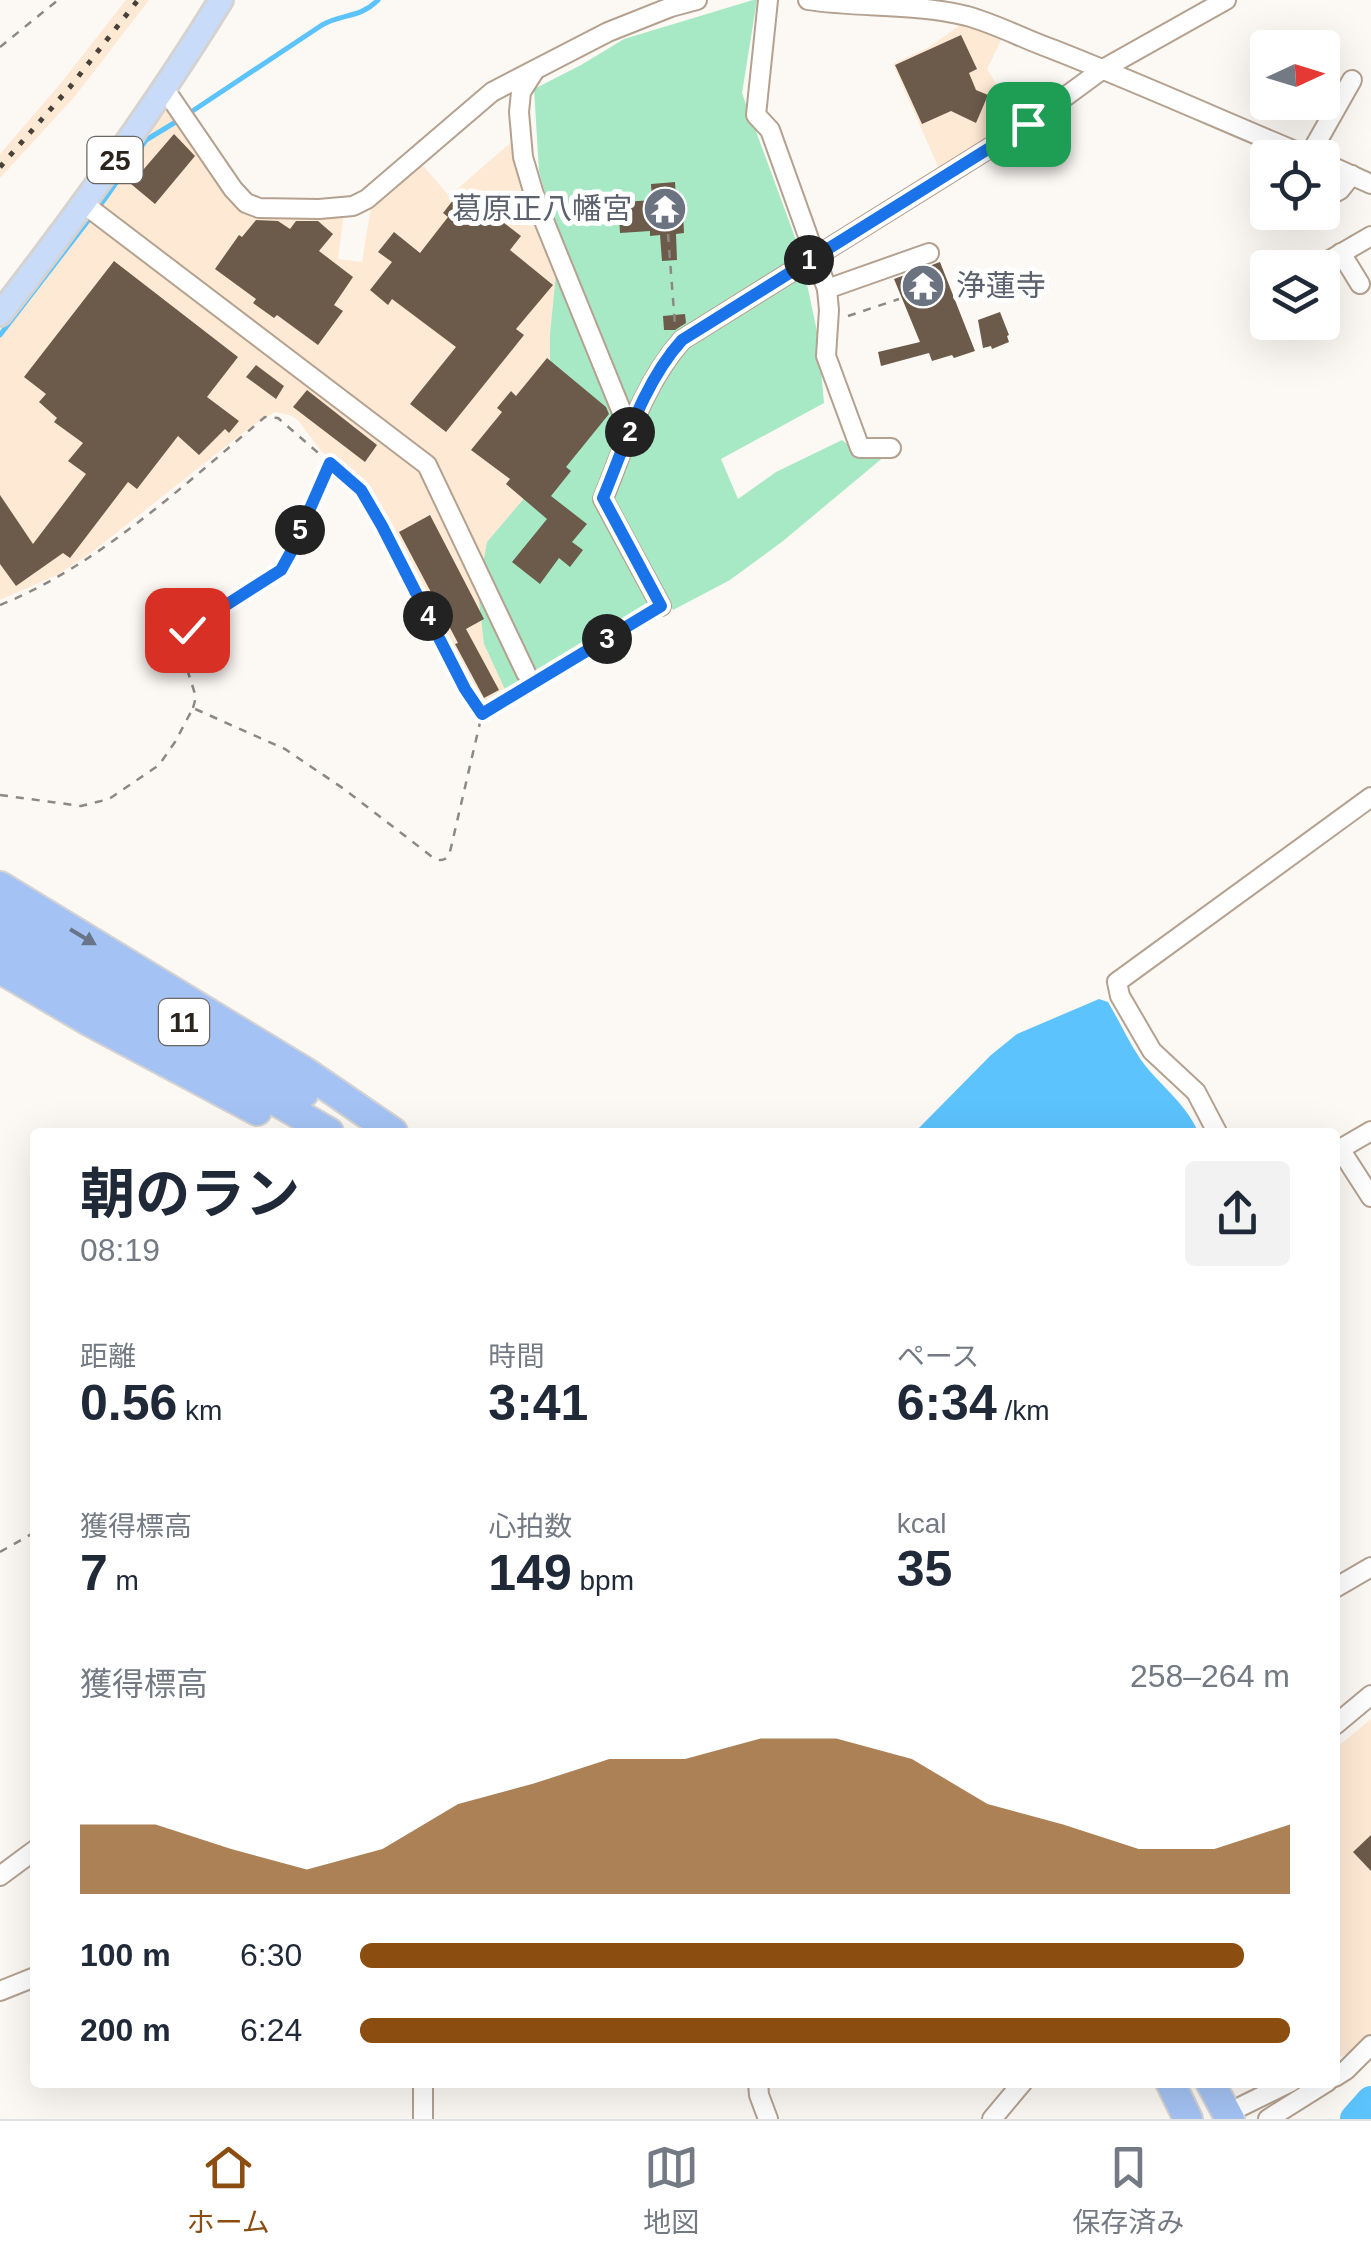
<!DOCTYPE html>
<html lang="ja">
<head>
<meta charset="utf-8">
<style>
	body { margin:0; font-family:Helvetica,"Noto Sans JP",sans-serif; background:#f2f2f3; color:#1f2937; height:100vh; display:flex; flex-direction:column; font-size:38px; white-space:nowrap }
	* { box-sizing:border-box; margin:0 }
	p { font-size:32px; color:#747a83 }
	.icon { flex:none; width:55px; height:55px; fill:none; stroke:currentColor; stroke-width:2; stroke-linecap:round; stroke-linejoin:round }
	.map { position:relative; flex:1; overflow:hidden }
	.panel { position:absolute; left:30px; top:1128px; width:1310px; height:960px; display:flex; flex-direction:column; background:#fff; border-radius:10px; box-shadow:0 10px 40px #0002 }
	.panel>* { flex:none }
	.needle { width:65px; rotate:86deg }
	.controls { position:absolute; left:1250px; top:30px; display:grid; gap:20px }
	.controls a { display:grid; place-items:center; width:90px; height:90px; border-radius:10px; background:#fff; box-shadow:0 10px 40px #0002; font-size:50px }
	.pin { position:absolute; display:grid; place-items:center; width:85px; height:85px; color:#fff; margin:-42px; border-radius:20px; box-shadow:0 5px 15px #0006 }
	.km { position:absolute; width:50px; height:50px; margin:-25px; border-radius:50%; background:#222; color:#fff; font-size:28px; line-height:50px; text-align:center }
	.round { display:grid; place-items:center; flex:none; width:105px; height:105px; border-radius:10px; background:#f2f2f3 }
	.head { display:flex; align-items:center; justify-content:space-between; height:170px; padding:0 50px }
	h1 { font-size:55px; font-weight:700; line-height:75px }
	.figures { display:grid; grid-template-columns:repeat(3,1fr); gap:15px; height:170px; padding:10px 50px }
	.figures div { display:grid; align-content:center }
	.figures b { font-size:50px; font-weight:700 }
	.figures small { font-size:28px; font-weight:400 }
	.figures p { font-size:28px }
	.chart { height:280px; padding:20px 50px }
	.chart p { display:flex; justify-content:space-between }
	.chart svg { width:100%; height:180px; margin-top:10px; fill:#8b4d10; opacity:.7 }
	ul { padding:0 50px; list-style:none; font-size:32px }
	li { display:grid; grid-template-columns:160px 120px 1fr; align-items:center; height:75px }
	li i { height:25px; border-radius:12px; background:#8b4d10 }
	.tabs { display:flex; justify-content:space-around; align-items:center; height:140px; border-top:2px solid #e0e1e3; background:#fff; font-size:28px; color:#747a83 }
	.tabs a { display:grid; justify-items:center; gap:5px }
	.tabs .selected { color:#8b4d10 }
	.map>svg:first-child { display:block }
	.built { fill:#fee9d4 }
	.green { fill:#a8e9c5 }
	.water { fill:#5cc3fd }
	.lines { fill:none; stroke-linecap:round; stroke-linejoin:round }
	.stream { stroke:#5cc3fd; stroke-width:5 }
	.river { stroke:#5cc3fd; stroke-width:30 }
	.building { fill:#6c5b4a }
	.minor-casing { stroke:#b4a18f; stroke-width:22 }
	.major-casing { stroke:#d5d3d2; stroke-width:28 }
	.highway-casing { stroke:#d5d3d2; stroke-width:32 }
	.path { stroke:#8d8882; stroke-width:2.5; stroke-dasharray:8 8; stroke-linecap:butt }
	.minor { stroke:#fff; stroke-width:18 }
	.major { stroke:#c8dbf8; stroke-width:22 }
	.highway { stroke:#a4c3f4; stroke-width:28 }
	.rail { stroke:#48413a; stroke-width:5; stroke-dasharray:5 10; stroke-linecap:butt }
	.oneway { fill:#687488 }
	.route-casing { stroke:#fff; stroke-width:20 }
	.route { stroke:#1a73e8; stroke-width:12 }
	.labels { text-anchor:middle; stroke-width:10; stroke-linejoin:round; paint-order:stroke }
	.shield { fill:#fff; stroke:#6b6661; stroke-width:2.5 }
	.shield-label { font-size:28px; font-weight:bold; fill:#2b241d }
	.worship-label { font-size:30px; fill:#5b616d; stroke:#fff; text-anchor:end }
</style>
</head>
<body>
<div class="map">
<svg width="1371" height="2119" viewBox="0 0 1371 2119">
	<rect width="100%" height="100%" fill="#fcf8f4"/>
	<g class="built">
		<polygon points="126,0 149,0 75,96 0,178 0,154 61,83"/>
		<polygon points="963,23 1002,38 987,69 1008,103 1000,108 1008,123 940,171 893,64 929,47"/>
		<polygon points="167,101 241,207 344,212 338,259 362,262 372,201 420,162 449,196 516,138 529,202 538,229 624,432 651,607 487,707 483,707 476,701 467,686 399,547 374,505 354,477 335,464 321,451 298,420 290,415 275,412 253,425 92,552 59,574 0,600 0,328 28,293"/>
		<polygon points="1371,1719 1371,2035 1354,2052 1335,2058 1335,1749"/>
	</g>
	<polygon class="green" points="753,0 757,0 742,93 800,251 818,336 824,403 721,459 738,499 776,472 842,440 859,453 885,456 783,541 730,580 673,610 616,509 652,604 651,607 568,657 509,698 484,644 478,592 487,542 543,476 550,423 550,334 559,245 539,171 534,89 581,65 624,39"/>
	<path class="water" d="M1099 999 1108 1002C1120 1022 1130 1045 1144 1064 1162 1087 1187 1105 1198 1132H915L991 1055 1017 1034Z"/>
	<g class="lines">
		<g class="stream">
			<path d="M188 114 322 25C343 13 359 19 378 0"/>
			<polyline points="0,335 104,200 146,140 179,120"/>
		</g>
		<polyline class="river" points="1355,2119 1371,2101"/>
	</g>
	<g class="building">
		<polygon points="961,35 977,69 969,73 976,90 988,95 976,123 951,111 922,124 895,65"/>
		<polygon points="174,134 195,156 155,204 131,184"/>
		<polygon points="675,182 677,213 683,212 684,233 676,234 677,260 662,261 660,235 650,236 650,231 620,233 619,216 626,216 625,202 652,200 651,184"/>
		<polygon points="461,190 521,236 510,250 553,285 516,329 524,335 446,432 410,404 456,347 392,299 388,305 370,290 392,262 378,252 394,232 420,253 448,217 443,213"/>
		<polygon points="256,220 278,221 290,229 296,221 318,221 333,234 319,251 353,277 334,305 343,311 318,345 277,315 274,318 253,303 256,299 215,269 239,235 242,237"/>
		<polygon points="114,261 238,357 207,397 239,421 229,433 225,429 199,455 178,436 137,489 128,482 70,558 63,553 16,586 0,564 0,495 33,544 86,474 68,461 83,443 54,422 57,418 39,402 46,394 24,377"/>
		<polygon points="940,262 975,351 954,358 952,355 932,361 929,353 881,366 878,352 920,342 894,279"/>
		<polygon points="1000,312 1009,335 1007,336 1009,342 992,349 991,346 983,348 978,320"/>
		<polygon points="685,314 686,323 675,330 664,330 663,316"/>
		<polygon points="547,358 606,407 609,414 566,467 571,471 551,496 587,524 572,542 583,550 570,567 559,558 540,584 512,562 547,519 506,484 510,479 471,450 502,412 497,408 511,391 516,396"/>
		<polygon points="256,365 284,386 276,399 246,377"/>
		<polygon points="307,390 377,445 365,462 293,407"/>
		<polygon points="430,515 484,619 466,629 499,690 484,698 455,644 458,643 399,532"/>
		<polygon points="1371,1835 1371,1871 1353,1852"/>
	</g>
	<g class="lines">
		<g class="minor-casing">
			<g id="minor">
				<polyline points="768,0 756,115 770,130 827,289 829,310 826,356 860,448 891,448"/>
				<path d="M808 0C860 8 915 3 967 16 996 24 1024 39 1052 49 1139 83 1225 122 1312 158"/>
				<polyline points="535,70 521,92 519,112 523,157 536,201 630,432"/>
				<polyline points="164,88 233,189 246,203 259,208 319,209 353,206 367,199 492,92 608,32 671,7 697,0"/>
				<polyline points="1309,156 1352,80"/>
				<polyline points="1322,162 1371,184"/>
				<polyline points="1322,200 1340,190 1352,175"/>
				<polyline points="84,204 427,465 526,673"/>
				<polyline points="1298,214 1301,212"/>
				<polyline points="1341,253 1360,284"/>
				<polyline points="1316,268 1371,236"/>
				<polyline points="827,289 929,253"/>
				<path d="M661 606 603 499C625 445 643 384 682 340L1028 124 1103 69 1226 0"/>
				<polyline points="1217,1132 1196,1092 1152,1051 1120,996 1117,982 1371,797"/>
				<polyline points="1340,1149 1371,1197"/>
				<polyline points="1335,1152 1371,1131"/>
				<polyline points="1335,1588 1371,1567"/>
				<polyline points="1335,1725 1371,1695"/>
				<polyline points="0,1876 35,1850"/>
				<polyline points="0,1991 35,1977"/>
				<polyline points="1335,2077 1346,2070 1371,2045"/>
				<polyline points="758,2082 759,2095 768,2119"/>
				<polyline points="1242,2106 1291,2082"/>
				<polyline points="423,2119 423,2082"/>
				<polyline points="992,2119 1023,2082"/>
				<polyline points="1268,2119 1327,2082"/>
			</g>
		</g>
		<g class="major-casing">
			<path id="major" d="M0 314C79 212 154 109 221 0"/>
		</g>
		<g class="highway-casing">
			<g id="highway">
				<polyline points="0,886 307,1073 393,1132"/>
				<polyline points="0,914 304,1093"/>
				<polyline points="0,941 329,1132"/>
				<polyline points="0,969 90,1022 257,1111"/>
				<polyline points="1170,2082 1188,2119"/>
				<polyline points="1210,2082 1230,2119"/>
			</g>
		</g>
		<g class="path">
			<polyline points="0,47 58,0"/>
			<polyline points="668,234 675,325"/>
			<polyline points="848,316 899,299"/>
			<path d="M0 605C98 566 185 484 265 417L278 418 361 490 382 526 465 689 481 713"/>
			<polyline points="543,677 647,614"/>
			<polyline points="193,708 196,697 178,641 187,630 281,570 291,552 329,464"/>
			<path d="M0 795 81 806 109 799 159 765 175 742 193 708 285 749 344 789 431 856C439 861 442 862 449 856L482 714 523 689"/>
			<polyline points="0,1552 35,1532"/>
		</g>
		<use href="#minor" class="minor"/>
		<use href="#major" class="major"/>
		<use href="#highway" class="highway"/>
		<polyline class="rail" points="0,167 70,87 138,0"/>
	</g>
	<defs><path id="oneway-solid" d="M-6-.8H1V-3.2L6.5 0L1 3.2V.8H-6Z" transform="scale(2.5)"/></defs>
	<use class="oneway" href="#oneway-solid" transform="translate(83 937) rotate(31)"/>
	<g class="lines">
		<g class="route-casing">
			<path id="route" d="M187 630 281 570 291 552 330 463 361 490 382 526 465 689 482 714 661 606 603 498C625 445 643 383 682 340L1028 124"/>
		</g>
		<use href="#route" class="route"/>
	</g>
	<defs>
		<g id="temple-disc" transform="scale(2.25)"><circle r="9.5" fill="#6b7280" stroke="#fff"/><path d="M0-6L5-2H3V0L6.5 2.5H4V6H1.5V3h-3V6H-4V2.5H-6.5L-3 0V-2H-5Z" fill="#fff"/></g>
	</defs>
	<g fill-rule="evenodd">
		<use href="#temple-disc" x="665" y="209"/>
		<use href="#temple-disc" x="923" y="286"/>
	</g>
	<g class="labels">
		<g class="shield">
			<rect x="87.5" y="137" width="55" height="46" rx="8"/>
			<rect x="159" y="999" width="50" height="46" rx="8"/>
		</g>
		<g class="shield-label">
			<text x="115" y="170">25</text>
			<text x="184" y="1032">11</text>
		</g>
		<g class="worship-label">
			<text x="632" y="219">葛原正八幡宮</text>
			<text x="956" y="296" text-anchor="start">浄蓮寺</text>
		</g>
	</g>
</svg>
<div class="controls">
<a><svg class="needle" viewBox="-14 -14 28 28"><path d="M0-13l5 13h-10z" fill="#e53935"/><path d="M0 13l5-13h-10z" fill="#747a83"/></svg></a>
<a><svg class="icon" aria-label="locate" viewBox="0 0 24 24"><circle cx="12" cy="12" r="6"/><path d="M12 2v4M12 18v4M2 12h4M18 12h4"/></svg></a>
<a><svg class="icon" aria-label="layers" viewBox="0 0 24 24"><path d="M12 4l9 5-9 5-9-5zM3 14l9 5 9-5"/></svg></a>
</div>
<div class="pin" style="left:1028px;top:124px;background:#1e9e55"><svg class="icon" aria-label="arrive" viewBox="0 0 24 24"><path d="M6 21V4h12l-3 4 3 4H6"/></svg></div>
<div class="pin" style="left:187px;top:630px;background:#d93025"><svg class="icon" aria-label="check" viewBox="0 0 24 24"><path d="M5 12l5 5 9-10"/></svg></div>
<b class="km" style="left:809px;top:260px">1</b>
<b class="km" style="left:630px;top:432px">2</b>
<b class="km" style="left:607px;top:639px">3</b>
<b class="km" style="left:428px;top:616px">4</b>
<b class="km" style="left:300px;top:530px">5</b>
<section class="panel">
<div class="head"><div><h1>朝のラン</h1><p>08:19</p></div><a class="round"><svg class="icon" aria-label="share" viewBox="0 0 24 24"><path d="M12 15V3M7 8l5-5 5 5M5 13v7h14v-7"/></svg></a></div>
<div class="figures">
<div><p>距離</p><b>0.56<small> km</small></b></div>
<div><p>時間</p><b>3:41</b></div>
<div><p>ペース</p><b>6:34<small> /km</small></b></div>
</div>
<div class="figures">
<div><p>獲得標高</p><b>7<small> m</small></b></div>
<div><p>心拍数</p><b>149<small> bpm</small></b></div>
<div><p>kcal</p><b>35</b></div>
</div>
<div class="chart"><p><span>獲得標高</span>258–264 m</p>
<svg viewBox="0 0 160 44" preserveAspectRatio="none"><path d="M0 44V27L10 27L20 33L30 38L40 33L50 22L60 17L70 11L80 11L90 6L100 6L110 11L120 22L130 27L140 33L150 33L160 27V44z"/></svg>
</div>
<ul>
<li><b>100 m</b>6:30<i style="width:95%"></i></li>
<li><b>200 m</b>6:24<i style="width:100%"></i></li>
</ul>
</section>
</div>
<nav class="tabs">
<a class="selected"><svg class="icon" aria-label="home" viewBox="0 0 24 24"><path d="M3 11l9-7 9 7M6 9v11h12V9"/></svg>ホーム</a>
<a><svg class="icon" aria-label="map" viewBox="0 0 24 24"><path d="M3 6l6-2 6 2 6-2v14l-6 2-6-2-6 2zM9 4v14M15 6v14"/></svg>地図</a>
<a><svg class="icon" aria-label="saved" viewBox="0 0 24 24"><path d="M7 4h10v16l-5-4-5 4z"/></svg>保存済み</a>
</nav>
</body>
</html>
